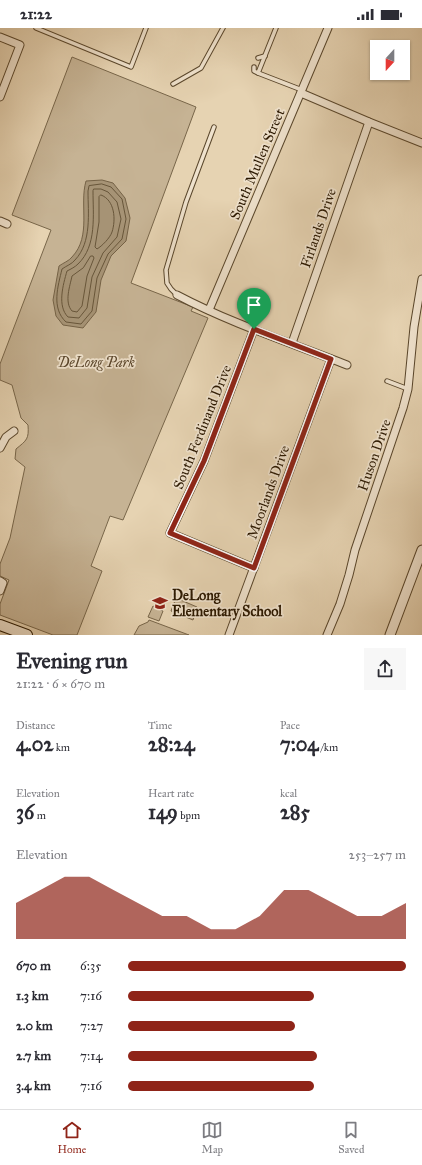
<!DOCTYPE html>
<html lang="en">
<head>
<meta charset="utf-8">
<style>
	body { margin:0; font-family:"IM FELL Great Primer",serif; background:#f7f7f7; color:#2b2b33; height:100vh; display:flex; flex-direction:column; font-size:15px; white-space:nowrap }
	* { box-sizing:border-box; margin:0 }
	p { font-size:13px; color:#7c7c81 }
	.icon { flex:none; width:22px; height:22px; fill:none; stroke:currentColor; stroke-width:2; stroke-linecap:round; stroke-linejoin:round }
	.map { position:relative; height:607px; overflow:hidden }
	.details { display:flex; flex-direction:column; background:#fff; flex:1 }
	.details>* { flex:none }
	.needle { width:26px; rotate:201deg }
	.controls { position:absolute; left:370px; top:12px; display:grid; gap:8px }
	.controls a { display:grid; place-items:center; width:40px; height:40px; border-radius:0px; background:#fff; box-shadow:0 1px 3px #0004; font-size:20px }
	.pin { position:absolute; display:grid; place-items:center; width:34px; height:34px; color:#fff; margin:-41px -17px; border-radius:50% 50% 50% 0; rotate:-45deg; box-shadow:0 0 4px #0007 }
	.pin .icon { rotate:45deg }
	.round { display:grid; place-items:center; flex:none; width:42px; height:42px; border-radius:0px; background:#f7f7f7 }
	.overview { display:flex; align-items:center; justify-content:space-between; height:68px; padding:0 16px }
	h1 { font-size:22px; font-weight:700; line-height:30px }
	.figures { display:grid; grid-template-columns:repeat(3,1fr); gap:6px; height:68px; padding:4px 16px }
	.figures div { display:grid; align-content:center }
	.figures b { font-size:20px; font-weight:700 }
	.figures small { font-size:11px; font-weight:400 }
	.figures p { font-size:11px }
	.chart { height:112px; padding:8px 16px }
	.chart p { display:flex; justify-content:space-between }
	.chart svg { width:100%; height:72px; margin-top:4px; fill:#8f2418; opacity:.7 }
	ul { padding:0 16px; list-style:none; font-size:13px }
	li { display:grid; grid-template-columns:64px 48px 1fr; align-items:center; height:30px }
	li i { height:10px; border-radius:5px; background:#8f2418 }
	.status { display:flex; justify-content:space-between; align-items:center; height:28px; padding:0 20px; background:#fff; direction:ltr }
	.status svg { height:11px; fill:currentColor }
	.tabs { display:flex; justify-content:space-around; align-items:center; height:56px; border-top:1px solid #e1e1e2; background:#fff; font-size:11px; color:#7c7c81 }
	.tabs a { display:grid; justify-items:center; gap:2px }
	.tabs .on { color:#8f2418 }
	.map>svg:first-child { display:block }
	.green { fill:#c6b394; stroke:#78664a }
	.water { fill:#a69375; stroke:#756246 }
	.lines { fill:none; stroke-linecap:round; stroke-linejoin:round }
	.shore { stroke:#68563a; stroke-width:1 }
	.service-casing { stroke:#5a472c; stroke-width:5.5 }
	.minor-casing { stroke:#5a472c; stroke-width:9 }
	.tertiary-casing { stroke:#5a472c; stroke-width:11 }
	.secondary-casing { stroke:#2b1800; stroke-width:12 }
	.service { stroke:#efe2cd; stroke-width:3.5 }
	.minor { stroke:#efe2cd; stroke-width:7 }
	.tertiary { stroke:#efe2cd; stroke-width:9 }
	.secondary { stroke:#efe2cd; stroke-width:10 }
	.route-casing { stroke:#fff; stroke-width:8 }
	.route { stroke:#8f2418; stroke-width:5 }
	.labels { text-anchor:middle; stroke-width:3.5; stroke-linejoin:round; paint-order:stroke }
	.street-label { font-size:14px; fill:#2b1800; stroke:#efe2cd }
	.park-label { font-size:14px; font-style:italic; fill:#5a462c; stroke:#efe2cd }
	.poi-label { font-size:14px; font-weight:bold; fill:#2b1800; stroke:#efe2cd; text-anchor:start }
</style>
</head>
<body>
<div class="status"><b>21:22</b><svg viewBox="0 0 49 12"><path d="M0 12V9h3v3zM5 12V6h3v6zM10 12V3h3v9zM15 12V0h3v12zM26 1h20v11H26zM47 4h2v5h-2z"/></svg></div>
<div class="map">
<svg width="422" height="607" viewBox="0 0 422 607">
	<rect width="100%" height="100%" fill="#e6d3b2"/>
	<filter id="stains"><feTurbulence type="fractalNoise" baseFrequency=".005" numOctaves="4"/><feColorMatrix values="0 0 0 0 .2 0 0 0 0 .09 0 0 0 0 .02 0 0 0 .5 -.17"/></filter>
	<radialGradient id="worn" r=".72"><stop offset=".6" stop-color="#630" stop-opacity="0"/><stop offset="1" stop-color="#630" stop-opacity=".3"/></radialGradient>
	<g class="green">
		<path d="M72 29 196 79 131 255 193 279 191 283 208 290 123 492 110 488 91 538 102 543 77 607H53L0 587V576L9 552 0 548V536L10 510 25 439 15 431 16 421C27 412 29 411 28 397L21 390 12 357 0 352V336L51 202 12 187Z"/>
		<polygon points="176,570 197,579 193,592 171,583"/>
		<polygon points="153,578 163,583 159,593 148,589"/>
		<polygon points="149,592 189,607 134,607 139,598 148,594"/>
	</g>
	<path class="water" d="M102 152 113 155 125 170 130 190 126 213 111 228 101 252 96 284 83 300 63 297 56 288 53 272 59 238C63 235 69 233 72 229 92 208 79 177 86 153Z"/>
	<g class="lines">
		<g class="shore">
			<path d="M102 156 111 159 122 171 126 191 122 211 108 226 97 250 92 283 81 296 66 294C51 280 58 258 62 241 66 238 72 236 75 232 92 214 88 185 88 163L89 158Z"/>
			<path d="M94 161H101L108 164 117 174 121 191 117 209 103 225 92 249 87 280 79 290 68 289C57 278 63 257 67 243 71 241 75 239 78 236 97 218 93 187 93 163Z"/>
			<path d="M101 167C115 172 116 192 112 204 110 210 102 218 97 221L95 219 99 194V169Z"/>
			<path d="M91 228H93L94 230 87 248 82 278 77 284 72 283C64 274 70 258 72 248L83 240Z"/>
		</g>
		<g class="service-casing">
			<g id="service">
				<polyline points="36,0 131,39 146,0"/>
				<polyline points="276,0 258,45 302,62"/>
				<polyline points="258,30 265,28"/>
				<polyline points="254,39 254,43 258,45"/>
				<polyline points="173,56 201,40 223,0"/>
				<polyline points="177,267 171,261 167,255 166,242 186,174 214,99"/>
				<polyline points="387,353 408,361"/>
			</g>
		</g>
		<g class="minor-casing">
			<g id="minor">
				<polyline points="0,9 20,17 0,69"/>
				<polyline points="301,65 369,94 422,115"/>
				<polyline points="0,193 7,196"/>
				<path d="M177 267C230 295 291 315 347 337"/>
				<polyline points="209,282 328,0"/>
				<polyline points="292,315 369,94"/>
				<polyline points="0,420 6,409 14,403"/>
				<polyline points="254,540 170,505 204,433 254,301"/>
				<polyline points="0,553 3,555 0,563"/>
				<polyline points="229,607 331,331"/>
				<polyline points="327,607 340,576 349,547 355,522 403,380 408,361 414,299 422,251"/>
			</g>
		</g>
		<g class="tertiary-casing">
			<polyline id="tertiary" points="390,607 422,522"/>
		</g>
		<g class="secondary-casing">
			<polyline id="secondary" points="0,597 27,607"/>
		</g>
		<use href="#service" class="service"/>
		<use href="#minor" class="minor"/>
		<use href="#tertiary" class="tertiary"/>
		<use href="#secondary" class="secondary"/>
	</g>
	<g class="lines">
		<g class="route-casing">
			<polygon id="route" points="254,301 331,331 254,540 170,505 204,433"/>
		</g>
		<use href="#route" class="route"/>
	</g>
	<defs>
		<g id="school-bare" transform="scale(1.2)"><path d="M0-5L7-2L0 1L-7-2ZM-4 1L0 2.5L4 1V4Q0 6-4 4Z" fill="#8f2418" stroke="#efe2cd" stroke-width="2.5" paint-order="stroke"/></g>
	</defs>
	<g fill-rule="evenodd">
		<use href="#school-bare" x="160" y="575"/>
	</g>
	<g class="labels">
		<g class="street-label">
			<text transform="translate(257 136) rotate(-67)" y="5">South Mullen Street</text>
			<text transform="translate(318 200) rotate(-71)" y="5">Firlands Drive</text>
			<text transform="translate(202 399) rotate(-68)" y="5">South Ferdinand Drive</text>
			<text transform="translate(374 427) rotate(-71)" y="5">Huson Drive</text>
			<text transform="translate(268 464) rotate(-70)" y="5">Moorlands Drive</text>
		</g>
		<g class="park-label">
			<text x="96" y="339">DeLong Park</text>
		</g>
		<g class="poi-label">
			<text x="172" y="572">DeLong<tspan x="172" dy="16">Elementary School</tspan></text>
		</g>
	</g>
	<rect width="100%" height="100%" filter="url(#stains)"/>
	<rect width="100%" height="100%" fill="url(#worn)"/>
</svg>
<div class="controls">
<a><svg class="needle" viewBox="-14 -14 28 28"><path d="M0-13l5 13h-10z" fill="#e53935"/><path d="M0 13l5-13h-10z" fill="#7c7c81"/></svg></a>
</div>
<div class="pin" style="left:254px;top:301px;background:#1e9e55"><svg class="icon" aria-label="arrive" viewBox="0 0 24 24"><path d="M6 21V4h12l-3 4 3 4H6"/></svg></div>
</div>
<section class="details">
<div class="overview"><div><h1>Evening run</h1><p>21:22 · 6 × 670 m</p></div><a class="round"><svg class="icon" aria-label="share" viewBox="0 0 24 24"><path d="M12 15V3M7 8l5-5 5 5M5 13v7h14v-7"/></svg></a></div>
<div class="figures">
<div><p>Distance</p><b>4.02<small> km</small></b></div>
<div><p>Time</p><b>28:24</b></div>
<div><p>Pace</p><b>7:04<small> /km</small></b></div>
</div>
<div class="figures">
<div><p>Elevation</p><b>36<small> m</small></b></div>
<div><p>Heart rate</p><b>149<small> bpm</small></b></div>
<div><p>kcal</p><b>285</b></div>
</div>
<div class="chart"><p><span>Elevation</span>253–257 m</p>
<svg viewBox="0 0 160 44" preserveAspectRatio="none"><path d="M0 44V22L10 14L20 6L30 6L40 14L50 22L60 30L70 30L80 38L90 38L100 30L110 14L120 14L130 22L140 30L150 30L160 22V44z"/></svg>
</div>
<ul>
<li><b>670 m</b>6:35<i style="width:100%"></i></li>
<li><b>1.3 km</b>7:16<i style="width:67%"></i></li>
<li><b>2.0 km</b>7:27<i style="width:60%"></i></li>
<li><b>2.7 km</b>7:14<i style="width:68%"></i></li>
<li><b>3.4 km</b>7:16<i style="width:67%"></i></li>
</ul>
</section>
<nav class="tabs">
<a class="on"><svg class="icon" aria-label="home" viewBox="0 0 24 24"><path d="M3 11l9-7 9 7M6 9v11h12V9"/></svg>Home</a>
<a><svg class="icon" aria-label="map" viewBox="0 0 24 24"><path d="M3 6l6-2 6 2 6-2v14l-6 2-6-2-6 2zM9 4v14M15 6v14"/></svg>Map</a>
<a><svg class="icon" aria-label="saved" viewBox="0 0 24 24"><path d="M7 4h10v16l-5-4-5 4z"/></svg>Saved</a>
</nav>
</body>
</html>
